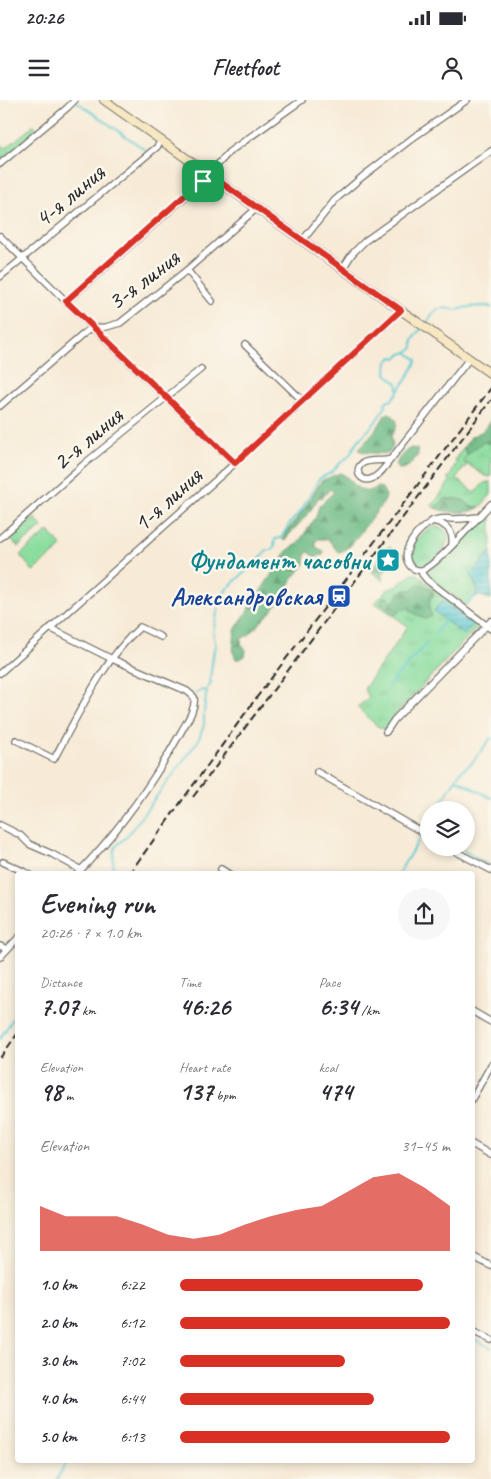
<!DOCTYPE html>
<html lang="en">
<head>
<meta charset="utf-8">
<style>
	body { margin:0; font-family:Caveat,sans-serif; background:#f7f7f7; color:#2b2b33; height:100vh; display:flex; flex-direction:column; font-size:19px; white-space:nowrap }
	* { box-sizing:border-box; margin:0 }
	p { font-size:16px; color:#7c7c81 }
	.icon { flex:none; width:28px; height:28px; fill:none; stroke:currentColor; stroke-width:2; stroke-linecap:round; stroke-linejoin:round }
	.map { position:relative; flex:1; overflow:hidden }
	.side { position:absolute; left:15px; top:771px; width:460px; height:592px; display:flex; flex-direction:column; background:#fff; border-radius:5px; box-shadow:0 2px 8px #0003 }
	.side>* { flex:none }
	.tools { position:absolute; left:420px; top:701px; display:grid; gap:10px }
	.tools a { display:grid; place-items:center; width:55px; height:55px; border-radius:50%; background:#fff; box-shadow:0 2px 8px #0003; font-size:25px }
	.pin { position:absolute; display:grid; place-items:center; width:42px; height:42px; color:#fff; margin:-21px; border-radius:10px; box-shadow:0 2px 8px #0006 }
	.round { display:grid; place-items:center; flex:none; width:52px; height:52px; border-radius:26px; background:#f7f7f7 }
	.summary { display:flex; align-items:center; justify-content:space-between; height:85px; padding:0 25px }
	h1 { font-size:28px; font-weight:700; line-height:38px }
	.metrics { display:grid; grid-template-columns:repeat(3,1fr); gap:8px; height:85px; padding:5px 25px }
	.metrics div { display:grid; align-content:center }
	.metrics b { font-size:25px; font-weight:700 }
	.metrics small { font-size:14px; font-weight:400 }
	.metrics p { font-size:14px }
	.chart { height:140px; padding:10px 25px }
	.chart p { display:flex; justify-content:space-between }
	.chart svg { width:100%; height:90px; margin-top:5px; fill:#d93025; opacity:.7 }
	ul { padding:0 25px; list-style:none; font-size:16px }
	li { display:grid; grid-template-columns:80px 60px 1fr; align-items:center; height:38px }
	li i { height:12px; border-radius:6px; background:#d93025 }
	.status { display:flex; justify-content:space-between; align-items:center; height:35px; padding:0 25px; background:#fff; direction:ltr }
	.status svg { height:14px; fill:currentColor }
	header { display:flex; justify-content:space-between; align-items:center; height:65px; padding:0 25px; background:#fff; font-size:22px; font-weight:700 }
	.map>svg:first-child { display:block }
	.grass { fill:url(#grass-tufts); stroke:#5a8465 }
	.forest { fill:url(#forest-firs); stroke:#4d7458 }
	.wetland { fill:url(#wetland-marsh); stroke:#5a8465 }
	.garden { fill:#8add9f; stroke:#5a8465 }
	.water { fill:url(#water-rules); stroke:#447a7f }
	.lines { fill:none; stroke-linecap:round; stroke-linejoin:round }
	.stream { stroke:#5dcad3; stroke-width:2 }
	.street-casing { stroke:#726e67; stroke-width:8 }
	.secondary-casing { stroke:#726e67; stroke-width:10 }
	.street { stroke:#fff; stroke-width:5.5 }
	.secondary { stroke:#f7e8c3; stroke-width:8 }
	.rail { stroke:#2b2b2b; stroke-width:2; stroke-dasharray:8 4; stroke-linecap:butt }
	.route-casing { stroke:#fff; stroke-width:10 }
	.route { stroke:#d93025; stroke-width:6 }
	.labels { text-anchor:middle; stroke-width:5; stroke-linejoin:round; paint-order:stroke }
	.street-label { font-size:25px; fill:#2b2b2b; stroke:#fbf7ec }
	.culture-label { font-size:25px; font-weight:bold; fill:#0d838f; stroke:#fbf7ec; text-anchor:end }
	.transit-label { font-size:25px; font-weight:bold; fill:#164399; stroke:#fbf7ec; text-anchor:end }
</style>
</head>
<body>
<div class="status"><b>20:26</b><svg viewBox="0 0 49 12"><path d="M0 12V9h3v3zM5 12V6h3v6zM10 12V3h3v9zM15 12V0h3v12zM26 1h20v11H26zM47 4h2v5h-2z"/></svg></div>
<header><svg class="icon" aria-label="menu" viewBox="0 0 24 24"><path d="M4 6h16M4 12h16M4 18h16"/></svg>Fleetfoot<svg class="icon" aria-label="person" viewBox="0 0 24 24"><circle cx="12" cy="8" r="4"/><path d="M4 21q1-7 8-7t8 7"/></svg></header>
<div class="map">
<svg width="491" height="1379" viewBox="0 0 491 1379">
	<defs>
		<pattern id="grass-tufts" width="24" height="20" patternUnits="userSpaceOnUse" patternTransform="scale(1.25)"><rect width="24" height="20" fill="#8add9f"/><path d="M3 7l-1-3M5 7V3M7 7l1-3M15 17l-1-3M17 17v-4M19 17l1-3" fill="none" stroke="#77be89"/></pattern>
		<pattern id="forest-firs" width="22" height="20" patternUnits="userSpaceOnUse" patternTransform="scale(1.25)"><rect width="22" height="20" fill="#6fbc86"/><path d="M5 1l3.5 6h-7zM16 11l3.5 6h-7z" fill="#5b996e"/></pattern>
		<pattern id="wetland-marsh" width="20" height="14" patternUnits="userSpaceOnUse" patternTransform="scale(1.25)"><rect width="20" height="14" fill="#8add9f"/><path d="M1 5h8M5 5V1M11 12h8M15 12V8" fill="none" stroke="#77be89"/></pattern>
		<pattern id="water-rules" width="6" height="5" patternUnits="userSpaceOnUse" patternTransform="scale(1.25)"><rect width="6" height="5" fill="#5dcad3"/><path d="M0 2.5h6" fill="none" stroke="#4da4ab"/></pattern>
	</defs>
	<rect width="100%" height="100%" fill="#fbf7ec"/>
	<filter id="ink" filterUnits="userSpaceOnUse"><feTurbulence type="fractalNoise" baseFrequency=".02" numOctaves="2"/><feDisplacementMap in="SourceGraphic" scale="10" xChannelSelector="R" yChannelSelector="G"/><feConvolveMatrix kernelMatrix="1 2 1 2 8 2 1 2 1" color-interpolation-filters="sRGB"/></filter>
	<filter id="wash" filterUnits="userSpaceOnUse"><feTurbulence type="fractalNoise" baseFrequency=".0096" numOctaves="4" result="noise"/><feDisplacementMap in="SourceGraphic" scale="20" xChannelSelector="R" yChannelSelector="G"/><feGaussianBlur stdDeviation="1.12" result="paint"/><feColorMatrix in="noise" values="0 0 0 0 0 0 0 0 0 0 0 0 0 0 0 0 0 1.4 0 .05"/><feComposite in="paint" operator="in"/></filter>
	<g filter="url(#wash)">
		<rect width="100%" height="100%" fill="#f7ebd7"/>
		<g class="grass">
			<polygon points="34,25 38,30 0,61 0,42 6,48"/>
			<path d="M464 347 466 353H469L463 361 467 365 456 378 475 393C480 387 483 381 491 382V395L480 407 438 405 435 408 432 406 450 381 447 378 450 377 457 360H454Z"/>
			<polygon points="491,408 491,451 471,475 476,487 477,494 466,505 427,477 425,472 440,462"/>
			<polygon points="35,418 42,427 18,447 10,438"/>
			<path d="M432 426C462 428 443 458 426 464 416 467 406 459 411 449 415 441 425 430 432 426Z"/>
			<polygon points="412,474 418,474 421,478 478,521 480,524 393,617 385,630 377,626 357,607 369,598 364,589 408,526 375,503 387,490 397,486"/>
		</g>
		<g class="forest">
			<path d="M389 313C400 319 398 327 391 336L393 346 389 353C382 354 364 353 358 350L378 327 385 315Z"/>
			<polygon points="491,320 491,344 483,342 469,353 466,353 464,347 471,337 483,331"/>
			<path d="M411 348 417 349 418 355C412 362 409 369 399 369L396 366C398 358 404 351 411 348Z"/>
			<path d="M340 373C353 377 359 401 377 387L382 388 386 396 384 402 350 446 343 451 338 452 328 439H318L315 442 317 448 324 451 323 455 314 457 309 452 306 453 305 464 294 477 277 505 249 535 242 538 241 544 246 550 245 556 240 559H236L233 552 235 530 287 451 298 443 316 417 319 406 334 392 330 389 323 397 318 398C310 415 295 426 284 441L283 439 287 431 304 410 321 381Z"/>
			<path d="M445 399C455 399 465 397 470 407H480C469 415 447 413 435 408Z"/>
			<polygon points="390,447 396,456 394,458 387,454 382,460 388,466 383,474 383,481 371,471 386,449"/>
			<polygon points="417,484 422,484 433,490 434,495 430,499 429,509 432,516 425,519 410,511 411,507 400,511 395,515 380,503 383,498 387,497 392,502 397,499 399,492 406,490 411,490"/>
		</g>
		<polygon class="wetland" points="483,342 491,344 491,377 485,376 463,361 469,353"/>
		<polygon class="garden" points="49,431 62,447 33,471 20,455"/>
		<g class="water">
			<path d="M491 451V499L480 496 475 497C480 489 474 482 471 475Z"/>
			<polygon points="443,500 473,524 465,534 462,534 434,511"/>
		</g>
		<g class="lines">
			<g class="stream">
				<polyline points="77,2 147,51"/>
				<path d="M427 224C434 207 441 206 458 210 465 206 480 206 489 206L491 208"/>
				<polyline points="398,290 397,283 386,274 387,262 392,257 396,258 399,255 407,252"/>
				<polyline points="466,505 475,497"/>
				<polyline points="435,533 446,520"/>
				<polyline points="388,586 427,543"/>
				<polyline points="195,594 202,590 207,591"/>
				<polyline points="458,680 491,698"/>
				<polyline points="437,710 461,671 471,664 491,638"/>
				<polyline points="463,750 491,767"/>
				<path d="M109 774 113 768 114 752 116 746 127 736 198 641 204 625V612L207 588 211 584 210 579 214 549 216 547 213 532 220 500 226 490 234 482 246 471 251 469 267 450H271L275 445 274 443 275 439 281 438 290 423 301 411 319 379 332 372 338 365 349 356 358 341 374 324 386 306 385 303 388 300 391 301C401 288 410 275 417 260L407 252 413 248V240L421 229"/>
				<polyline points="398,774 429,723"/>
				<polyline points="488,913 491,915"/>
				<polyline points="0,939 18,910"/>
				<polyline points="472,1238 491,1248"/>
				<polyline points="57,1379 67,1361"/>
			</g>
		</g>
	</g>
	<g filter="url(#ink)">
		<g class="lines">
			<g class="street-casing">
				<g id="street">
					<polyline points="0,64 67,8 75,0"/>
					<polyline points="0,136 93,228 235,363"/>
					<polyline points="303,140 335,100 362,77 414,37 467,0"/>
					<polyline points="343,168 352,154 365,141 491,51"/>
					<polyline points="187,170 212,201"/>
					<polyline points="0,177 157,47 161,40"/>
					<polyline points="67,201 203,81 229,52 302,0"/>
					<polyline points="245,245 303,301"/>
					<polyline points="0,306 87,231 93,228 106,227 120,223 187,170 257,108"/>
					<path d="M391 359C382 362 371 359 363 363 353 369 360 383 371 379 379 376 386 366 391 359L469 259"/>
					<path d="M478 417C471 418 463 419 455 419 448 419 440 417 433 421 419 428 397 452 411 467 414 469 418 471 422 470 436 467 478 417 491 404"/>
					<path d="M432 421C445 423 454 431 452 444"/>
					<polyline points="0,438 84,364 201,269"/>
					<polyline points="422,470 422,474 427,480 491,529"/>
					<path d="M50 528 112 559 187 591 194 597C196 609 187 621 181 632 153 683 118 732 77 774"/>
					<polyline points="0,573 235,363 401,210"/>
					<polyline points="386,632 394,620 491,521"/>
					<path d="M16 640 54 659C78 615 103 560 140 527L161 537"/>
					<polyline points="317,672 429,736"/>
					<polyline points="0,725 20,735 29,744 52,754 81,770"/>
					<polyline points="449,748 491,770"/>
					<polyline points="3,762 29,774"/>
					<polyline points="221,769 229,774"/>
					<polyline points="0,846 7,849"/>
					<polyline points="0,857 18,838"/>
					<polyline points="472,911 491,922"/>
					<polyline points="472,999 491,965"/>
					<polyline points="472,1044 491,1055"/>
					<polyline points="472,1156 491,1166"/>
					<polyline points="472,1231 491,1240"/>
				</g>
			</g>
			<g class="secondary-casing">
				<polyline id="secondary" points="104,0 491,274"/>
			</g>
			<use href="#street" class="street"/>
			<use href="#secondary" class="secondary"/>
			<g class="rail">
				<polyline points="193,697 491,300"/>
				<polyline points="129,774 254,601 491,288"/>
				<polyline points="0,958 18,933"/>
			</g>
		</g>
	</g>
	<g class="lines" filter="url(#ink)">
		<g class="route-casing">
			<polygon id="route" points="209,74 401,210 235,363 66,201"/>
		</g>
		<use href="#route" class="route"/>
	</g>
	<defs>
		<g id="sight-square" transform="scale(1.25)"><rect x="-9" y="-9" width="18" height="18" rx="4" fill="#0f9aa8" stroke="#fbf7ec"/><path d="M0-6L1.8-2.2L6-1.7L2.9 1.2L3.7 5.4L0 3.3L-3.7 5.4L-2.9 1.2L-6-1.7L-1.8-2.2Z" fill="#fff"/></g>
		<g id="station-square" transform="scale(1.25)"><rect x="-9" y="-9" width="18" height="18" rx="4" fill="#1a4fb4" stroke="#fbf7ec"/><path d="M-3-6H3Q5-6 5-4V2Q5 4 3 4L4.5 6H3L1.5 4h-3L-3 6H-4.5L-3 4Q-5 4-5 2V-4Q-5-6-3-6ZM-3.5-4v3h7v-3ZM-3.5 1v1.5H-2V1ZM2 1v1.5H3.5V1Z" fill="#fff"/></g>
	</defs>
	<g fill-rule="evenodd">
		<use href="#sight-square" x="388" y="460"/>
		<use href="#station-square" x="339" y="496"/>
	</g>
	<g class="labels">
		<g class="street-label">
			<text transform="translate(69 95) rotate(-40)" y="9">4-я линия</text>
			<text transform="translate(143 179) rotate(-37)" y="9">3-я линия</text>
			<text transform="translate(87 338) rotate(-40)" y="9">2-я линия</text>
			<text transform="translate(167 399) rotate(-42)" y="9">1-я линия</text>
		</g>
		<g class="culture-label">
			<text x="370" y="469">Фундамент часовни</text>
		</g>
		<g class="transit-label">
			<text x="322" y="505">Александровская</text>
		</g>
	</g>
</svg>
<div class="tools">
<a><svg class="icon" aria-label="layers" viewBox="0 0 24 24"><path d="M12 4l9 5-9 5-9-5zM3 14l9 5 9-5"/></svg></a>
</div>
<div class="pin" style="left:203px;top:81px;background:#1e9e55"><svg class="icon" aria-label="arrive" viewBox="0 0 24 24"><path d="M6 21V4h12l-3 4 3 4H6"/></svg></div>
<section class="side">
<div class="summary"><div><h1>Evening run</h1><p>20:26 · 7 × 1.0 km</p></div><a class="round"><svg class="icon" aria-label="share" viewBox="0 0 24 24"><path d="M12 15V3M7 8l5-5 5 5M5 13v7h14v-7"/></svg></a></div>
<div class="metrics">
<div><p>Distance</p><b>7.07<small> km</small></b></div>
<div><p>Time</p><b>46:26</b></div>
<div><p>Pace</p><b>6:34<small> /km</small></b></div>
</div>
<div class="metrics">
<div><p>Elevation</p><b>98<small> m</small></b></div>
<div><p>Heart rate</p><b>137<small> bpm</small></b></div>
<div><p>kcal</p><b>474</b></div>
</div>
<div class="chart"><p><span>Elevation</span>31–45 m</p>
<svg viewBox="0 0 160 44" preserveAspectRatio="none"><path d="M0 44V22L10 27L20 27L30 27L40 31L50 36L60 38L70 36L80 31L90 27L100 24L110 22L120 15L130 8L140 6L150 13L160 22V44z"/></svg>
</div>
<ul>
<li><b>1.0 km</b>6:22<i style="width:90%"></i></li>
<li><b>2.0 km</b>6:12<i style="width:100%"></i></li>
<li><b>3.0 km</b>7:02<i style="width:61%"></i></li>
<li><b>4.0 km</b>6:44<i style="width:72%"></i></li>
<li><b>5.0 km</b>6:13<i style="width:100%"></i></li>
</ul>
</section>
</div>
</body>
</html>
